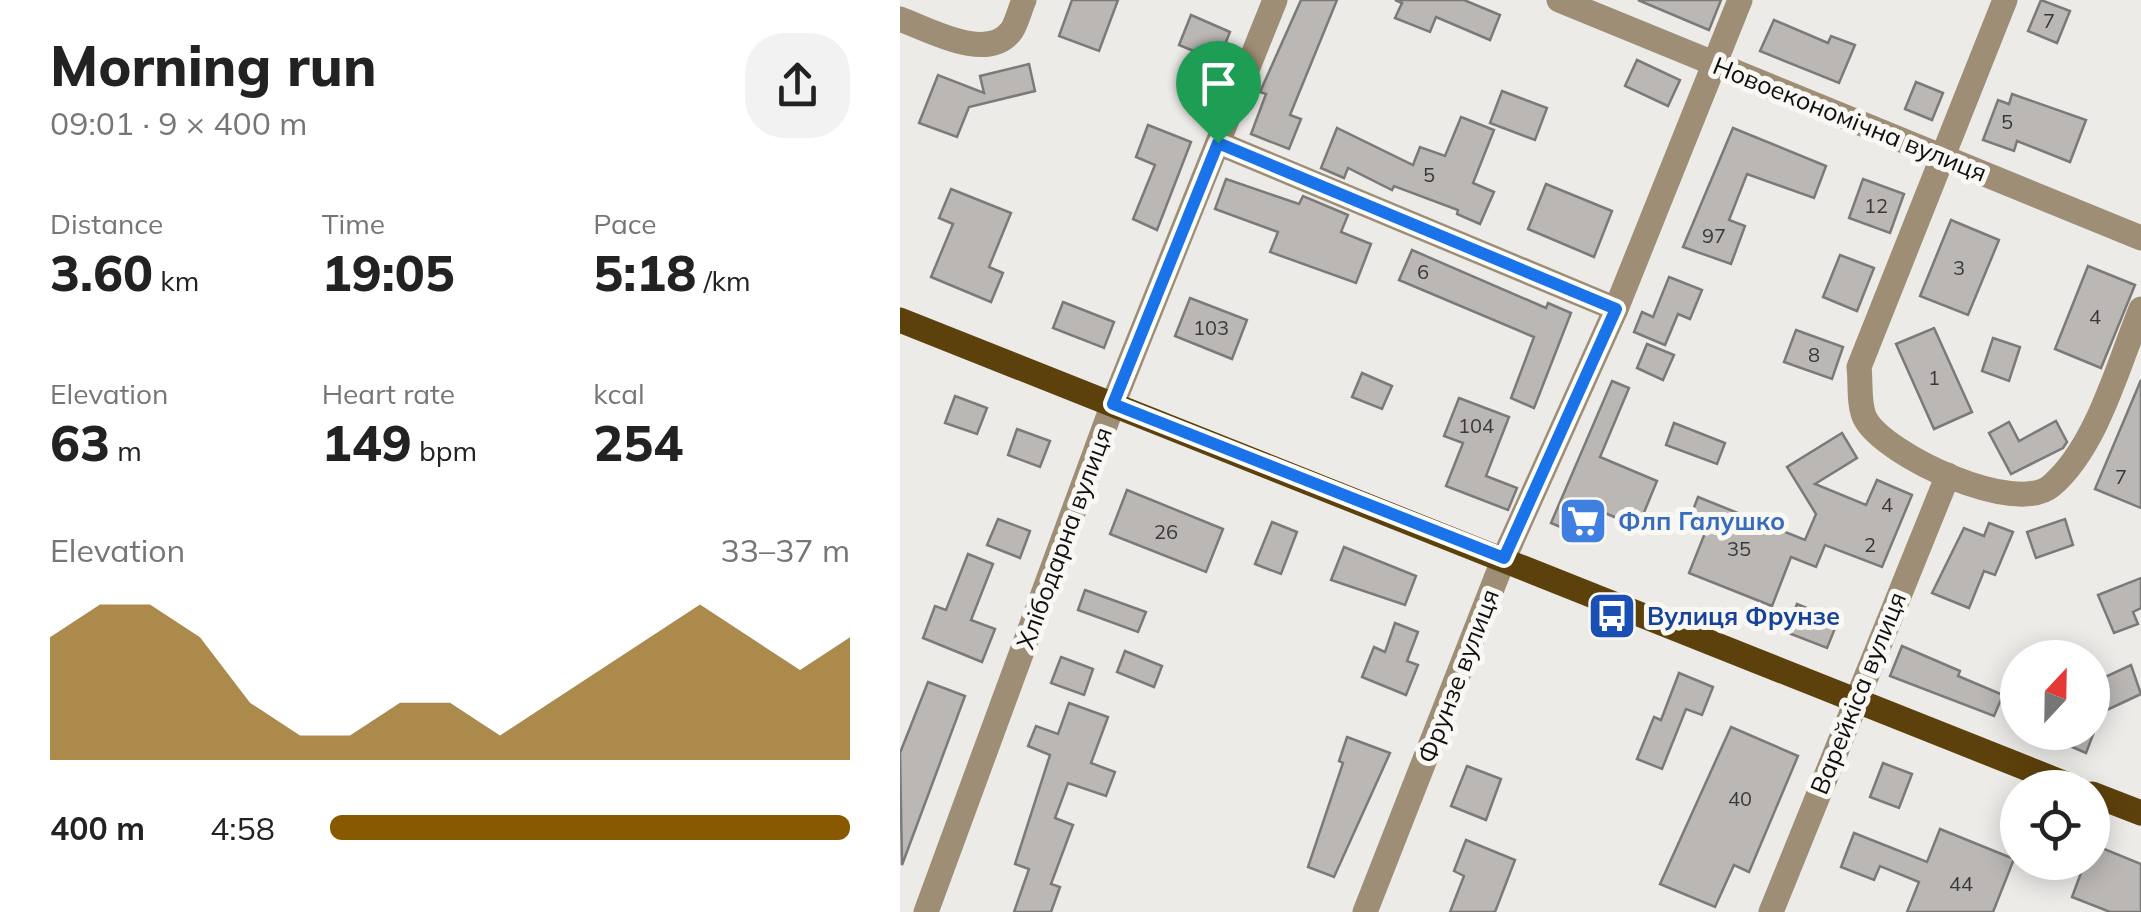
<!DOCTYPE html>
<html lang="en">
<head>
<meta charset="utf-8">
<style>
	body { margin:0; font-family:Mulish,sans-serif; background:#f2f2f2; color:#222; height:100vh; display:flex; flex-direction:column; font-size:38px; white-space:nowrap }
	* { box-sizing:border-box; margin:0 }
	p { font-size:32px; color:#767676 }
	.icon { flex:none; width:55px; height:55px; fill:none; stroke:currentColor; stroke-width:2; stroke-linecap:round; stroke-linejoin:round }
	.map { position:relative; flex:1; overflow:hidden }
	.drawer { display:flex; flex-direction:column; background:#fff; width:900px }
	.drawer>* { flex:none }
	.needle { width:65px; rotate:22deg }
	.controls { position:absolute; left:1100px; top:640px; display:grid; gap:20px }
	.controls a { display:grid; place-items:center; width:110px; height:110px; border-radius:50%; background:#fff; box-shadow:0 5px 25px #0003; font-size:50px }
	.pin { position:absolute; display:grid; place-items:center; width:85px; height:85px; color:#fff; margin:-102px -42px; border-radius:50% 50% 50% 0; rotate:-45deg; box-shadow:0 0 10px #0007 }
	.pin .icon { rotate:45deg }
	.round { display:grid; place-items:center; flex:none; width:105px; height:105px; border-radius:40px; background:#f2f2f2 }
	.overview { display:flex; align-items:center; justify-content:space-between; height:170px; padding:0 50px }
	h1 { font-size:55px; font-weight:800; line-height:75px }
	.figures { display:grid; grid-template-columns:repeat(3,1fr); gap:15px; height:170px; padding:10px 50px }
	.figures div { display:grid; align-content:center }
	.figures b { font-size:50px; font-weight:800 }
	.figures small { font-size:28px; font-weight:400 }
	.figures p { font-size:28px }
	.chart { height:280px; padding:20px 50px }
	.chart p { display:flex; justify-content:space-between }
	.chart svg { width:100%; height:180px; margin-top:10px; fill:#895900; opacity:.7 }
	ul { padding:0 50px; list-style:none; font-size:32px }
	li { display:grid; grid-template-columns:160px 120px 1fr; align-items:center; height:75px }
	li i { height:25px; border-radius:12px; background:#895900 }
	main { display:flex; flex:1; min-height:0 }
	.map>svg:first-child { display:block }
	.building { fill:#bab7b5; stroke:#7c7a78; stroke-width:2.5 }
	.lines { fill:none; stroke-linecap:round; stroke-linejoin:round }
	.minor { stroke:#9e8e75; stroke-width:25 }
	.major { stroke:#5d410c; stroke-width:25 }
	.route-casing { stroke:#fff; stroke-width:20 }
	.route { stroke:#1a73e8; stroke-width:12 }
	.labels { text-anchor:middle; stroke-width:10; stroke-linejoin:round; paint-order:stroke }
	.number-label { font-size:20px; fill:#3a3938 }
	.street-label { font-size:25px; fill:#100f0e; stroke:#faf8f5 }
	.shop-label { font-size:25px; font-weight:bold; fill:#366cbe; stroke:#faf8f5; text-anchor:start }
	.transit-label { font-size:25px; font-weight:bold; fill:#164399; stroke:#faf8f5; text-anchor:start }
</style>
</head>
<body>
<main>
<section class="drawer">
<div class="overview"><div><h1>Morning run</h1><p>09:01 · 9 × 400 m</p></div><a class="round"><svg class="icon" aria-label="share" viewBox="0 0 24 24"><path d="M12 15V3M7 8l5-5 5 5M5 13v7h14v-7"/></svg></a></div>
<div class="figures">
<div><p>Distance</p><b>3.60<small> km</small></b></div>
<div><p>Time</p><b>19:05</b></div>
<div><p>Pace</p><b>5:18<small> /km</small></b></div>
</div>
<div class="figures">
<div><p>Elevation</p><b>63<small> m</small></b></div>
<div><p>Heart rate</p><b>149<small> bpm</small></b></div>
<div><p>kcal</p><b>254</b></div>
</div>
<div class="chart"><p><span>Elevation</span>33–37 m</p>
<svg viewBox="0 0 160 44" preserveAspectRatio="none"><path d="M0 44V14L10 6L20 6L30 14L40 30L50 38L60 38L70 30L80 30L90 38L100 30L110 22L120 14L130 6L140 14L150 22L160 14V44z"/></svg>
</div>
<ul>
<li><b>400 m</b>4:58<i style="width:100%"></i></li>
</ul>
</section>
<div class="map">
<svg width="1241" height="912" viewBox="0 0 1241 912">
	<rect width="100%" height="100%" fill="#edebe8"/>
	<g class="building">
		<polygon points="172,0 218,0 199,51 159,36"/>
		<polygon points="401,0 437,0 390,115 401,119 389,149 351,134 366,94 360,92"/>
		<polygon points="495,0 564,0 600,15 590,40 536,17 530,32 495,18 502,3"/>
		<polygon points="738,0 821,0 809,30"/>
		<polygon points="1141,0 1170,11 1157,43 1128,31"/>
		<polygon points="291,15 330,32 318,61 279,45"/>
		<polygon points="874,20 928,43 931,36 955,45 939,83 860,51"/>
		<polygon points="737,60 780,80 768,106 725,86"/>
		<polygon points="129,64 135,91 69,107 57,137 19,123 38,75 84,93 80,76"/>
		<polygon points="1016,82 1043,93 1032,120 1005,109"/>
		<polygon points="602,91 647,108 635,140 590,123"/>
		<polygon points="1112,94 1186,120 1170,162 1117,141 1114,151 1083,140 1098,100 1109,104"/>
		<polygon points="561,117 594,130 573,183 594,192 580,224 557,214 558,210 494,186 492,190 448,168 444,178 421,168 437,128 513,165 520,147 545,156"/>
		<polygon points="248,125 291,142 257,230 233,219 255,165 236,157"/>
		<polygon points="833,128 926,166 914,198 847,174 829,220 845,226 831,264 783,247"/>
		<polygon points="326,179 399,204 403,196 448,215 441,232 471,244 456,283 370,252 378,232 315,209"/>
		<polygon points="963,179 1004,194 990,233 949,218"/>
		<polygon points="646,184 712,211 694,257 628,229"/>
		<polygon points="51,189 111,213 89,267 103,273 91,302 31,277 53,224 39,218"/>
		<polygon points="1051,220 1099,240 1068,315 1020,296"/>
		<polygon points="512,250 646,308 648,303 671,313 634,408 611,398 634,337 499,280"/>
		<polygon points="940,255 974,268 957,311 923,297"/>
		<polygon points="1188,266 1235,285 1201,368 1155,349"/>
		<polygon points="769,277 802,290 790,319 778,314 765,345 734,332 742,312 753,317"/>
		<polygon points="290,298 347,320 332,359 275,336"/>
		<polygon points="163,302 214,322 204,348 153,328"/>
		<polygon points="1034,328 1072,412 1034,429 996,344"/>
		<polygon points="896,330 943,347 932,379 884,362"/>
		<polygon points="1093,338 1120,347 1109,381 1082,371"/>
		<polygon points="747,344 774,355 763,380 737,368"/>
		<polygon points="462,373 492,386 482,409 452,397"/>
		<polygon points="1241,380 1241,508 1195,489"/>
		<polygon points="712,381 729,388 700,457 757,481 738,527 705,513 694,541 651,523"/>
		<polygon points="55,396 87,408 77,434 45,423"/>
		<polygon points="559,398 609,417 586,476 617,488 608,510 546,486 563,443 544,436"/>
		<polygon points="1156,421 1167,442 1163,448 1111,474 1089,433 1109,422 1119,441"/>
		<polygon points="774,423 825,443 817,464 766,445"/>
		<polygon points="117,429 150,441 140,467 108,455"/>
		<polygon points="942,433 957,458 915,484 966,505 977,480 1012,495 982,567 925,545 916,567 891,557 872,606 789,573 807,528 789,521 798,497 905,540 916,514 887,467"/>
		<polygon points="227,490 323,529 306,572 210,534"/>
		<polygon points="98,519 130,531 120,558 87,545"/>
		<polygon points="1165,519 1173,545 1136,558 1127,532"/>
		<polygon points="372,522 397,532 381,574 355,564"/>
		<polygon points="1089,523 1113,532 1095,575 1084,571 1069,608 1032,593 1064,528 1084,536"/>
		<polygon points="444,547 516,576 505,605 431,580"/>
		<polygon points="68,554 93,564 71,620 95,629 82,662 23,638 35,606 46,610"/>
		<polygon points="1241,578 1241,608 1233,612 1238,624 1214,633 1198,595"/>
		<polygon points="185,590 246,612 238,632 178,610"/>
		<polygon points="897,604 938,621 927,648 886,632"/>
		<polygon points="495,623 518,632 507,661 518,665 506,695 462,677 474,647 485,652"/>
		<polygon points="1002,646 1060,671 1058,676 1103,695 1094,716 990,676"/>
		<polygon points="225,651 262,666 254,687 217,672"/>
		<polygon points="161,657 193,669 184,695 151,683"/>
		<polygon points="1231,665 1241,694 1192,717 1192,683"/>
		<polygon points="779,673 813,687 802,715 786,709 762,769 737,759 754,717 761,720"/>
		<polygon points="28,682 65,696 2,865 0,753"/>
		<polygon points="169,703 208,717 191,763 215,772 206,796 168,783 155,818 173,825 151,884 160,887 151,912 114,912 129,869 115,864 150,755 128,746 136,726 158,734"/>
		<polygon points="831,727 898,756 849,872 834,865 815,907 760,884"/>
		<polygon points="1138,732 1194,732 1186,753"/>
		<polygon points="447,737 490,753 434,877 408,867 443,763 439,761"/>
		<polygon points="983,763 1012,774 999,808 970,797"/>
		<polygon points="567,766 601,779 586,820 551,806"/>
		<polygon points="1040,829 1114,859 1093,912 1007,912 1019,882 980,866 974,880 941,867 954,833 1027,862"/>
		<polygon points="566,840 615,860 595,912 550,912 564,876 554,871"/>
		<polygon points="1192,844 1241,864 1241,912 1210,912 1172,897 1185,862 1192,862"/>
	</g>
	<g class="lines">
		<g class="minor">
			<polyline points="659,0 1241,238"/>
			<path d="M1105 0 959 367C961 382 958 407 966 420 987 456 1115 516 1151 486 1197 447 1218 365 1241 309"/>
			<path d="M0 19C28 29 88 64 112 30 117 22 120 9 124 0"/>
			<polyline points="318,143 716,309"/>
			<polyline points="26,912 213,404 375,0"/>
			<polyline points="465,912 604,558 716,309 840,0"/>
			<polyline points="871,912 1048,475"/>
		</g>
		<g class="major">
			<polyline points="0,320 1176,788"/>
			<polyline points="1192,794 1241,813"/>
		</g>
	</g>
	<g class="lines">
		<g class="route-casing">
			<polygon id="route" points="318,143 716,309 604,558 213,404"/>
		</g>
		<use href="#route" class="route"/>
	</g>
	<defs>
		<g id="supermarket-square" transform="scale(2.5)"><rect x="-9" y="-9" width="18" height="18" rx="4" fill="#3f7fe0" stroke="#faf8f5"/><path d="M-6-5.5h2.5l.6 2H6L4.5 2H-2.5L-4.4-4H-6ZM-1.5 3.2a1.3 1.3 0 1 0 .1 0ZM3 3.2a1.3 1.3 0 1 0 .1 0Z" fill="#fff"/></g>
		<g id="bus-square" transform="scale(2.5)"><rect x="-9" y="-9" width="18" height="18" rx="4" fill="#1a4fb4" stroke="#faf8f5"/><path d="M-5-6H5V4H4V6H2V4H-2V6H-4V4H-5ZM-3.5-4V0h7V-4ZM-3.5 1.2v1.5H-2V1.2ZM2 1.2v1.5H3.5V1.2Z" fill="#fff"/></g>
	</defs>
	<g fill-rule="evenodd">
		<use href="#supermarket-square" x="683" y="521"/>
		<use href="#bus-square" x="712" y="616"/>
	</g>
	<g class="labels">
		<g class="number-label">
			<text x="1149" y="28">7</text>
			<text x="1107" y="129">5</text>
			<text x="529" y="182">5</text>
			<text x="976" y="213">12</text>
			<text x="814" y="243">97</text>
			<text x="1059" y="275">3</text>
			<text x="523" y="279">6</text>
			<text x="1195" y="324">4</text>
			<text x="311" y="335">103</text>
			<text x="914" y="362">8</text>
			<text x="1034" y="385">1</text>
			<text x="576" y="433">104</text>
			<text x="1221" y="484">7</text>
			<text x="987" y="512">4</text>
			<text x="266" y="539">26</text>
			<text x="970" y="552">2</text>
			<text x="839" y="556">35</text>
			<text x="840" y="806">40</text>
			<text x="1061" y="891">44</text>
		</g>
		<g class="street-label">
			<text transform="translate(950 119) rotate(22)" y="9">Новоекономічна вулиця</text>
			<text transform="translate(164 538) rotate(-70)" y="9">Хлібодарна вулиця</text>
			<text transform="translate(558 676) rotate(-69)" y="9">Фрунзе вулиця</text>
			<text transform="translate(958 693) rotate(-68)" y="9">Варейкіса вулиця</text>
		</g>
		<g class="shop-label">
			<text x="718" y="530">Флп Галушко</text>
		</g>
		<g class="transit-label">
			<text x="747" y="625">Вулиця Фрунзе</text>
		</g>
	</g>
</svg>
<div class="controls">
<a><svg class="needle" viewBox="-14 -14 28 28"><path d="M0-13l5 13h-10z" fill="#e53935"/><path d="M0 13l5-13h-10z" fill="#767676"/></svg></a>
<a><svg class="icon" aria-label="locate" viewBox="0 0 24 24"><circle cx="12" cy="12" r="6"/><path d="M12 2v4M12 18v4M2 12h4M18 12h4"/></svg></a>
</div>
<div class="pin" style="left:318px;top:143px;background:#1e9e55"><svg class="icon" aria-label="arrive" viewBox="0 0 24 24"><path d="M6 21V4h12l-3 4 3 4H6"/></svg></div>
</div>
</main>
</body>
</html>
